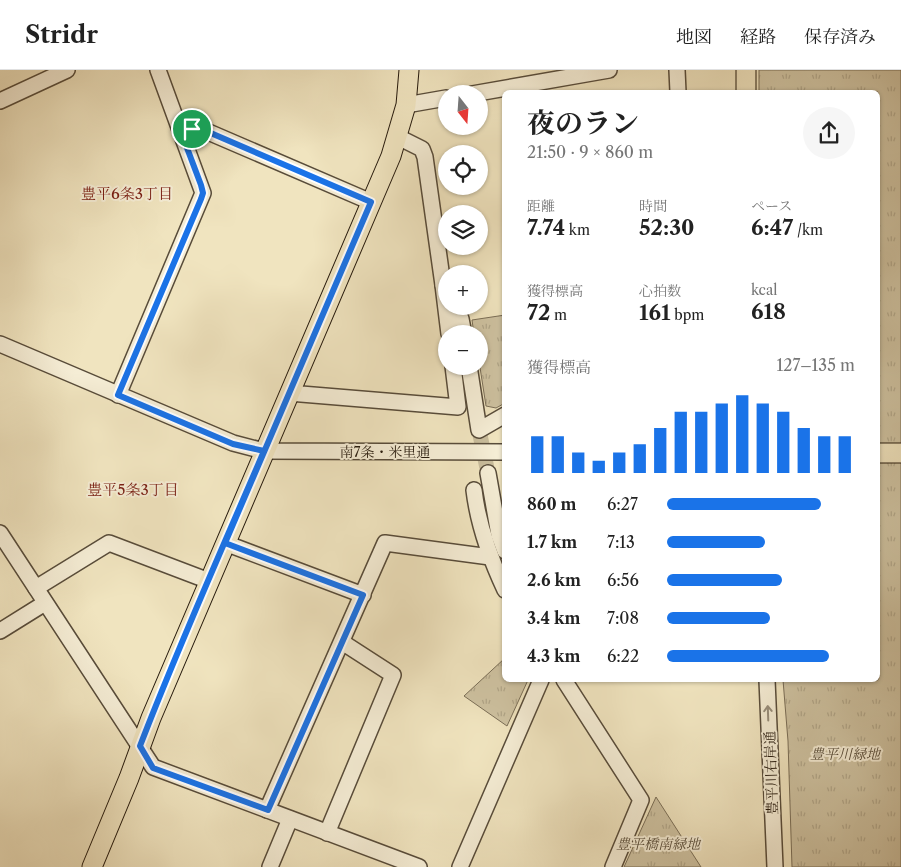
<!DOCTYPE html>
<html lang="ja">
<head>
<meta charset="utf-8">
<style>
	body { margin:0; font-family:"Libre Caslon Text","Noto Serif JP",serif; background:#f6f6f6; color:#222; height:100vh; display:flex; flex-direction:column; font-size:19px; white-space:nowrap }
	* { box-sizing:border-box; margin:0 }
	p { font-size:16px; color:#767676 }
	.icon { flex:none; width:28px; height:28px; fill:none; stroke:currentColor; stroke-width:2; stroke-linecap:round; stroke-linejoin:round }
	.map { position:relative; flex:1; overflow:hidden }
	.side { position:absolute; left:502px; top:20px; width:378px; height:592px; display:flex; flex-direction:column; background:#fff; border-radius:8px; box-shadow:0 1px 4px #0004 }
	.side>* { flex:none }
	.needle { width:32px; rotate:163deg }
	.fabs { position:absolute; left:438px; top:15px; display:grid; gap:10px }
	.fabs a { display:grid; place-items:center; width:50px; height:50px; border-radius:50%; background:#fff; box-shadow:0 1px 4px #0004; font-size:25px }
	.pin { position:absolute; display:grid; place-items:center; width:42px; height:42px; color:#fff; margin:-21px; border:2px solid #fff; border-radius:50%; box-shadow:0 1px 5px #0007 }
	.round { display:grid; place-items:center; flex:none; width:52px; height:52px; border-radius:26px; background:#f6f6f6 }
	.headline { display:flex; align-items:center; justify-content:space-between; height:85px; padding:0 25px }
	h1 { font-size:28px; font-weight:700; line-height:38px }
	.figures { display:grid; grid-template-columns:repeat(3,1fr); gap:8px; height:85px; padding:5px 25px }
	.figures div { display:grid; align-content:center }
	.figures b { font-size:21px; font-weight:700 }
	.figures small { font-size:14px; font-weight:400 }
	.figures p { font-size:14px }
	.chart { height:140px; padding:10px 25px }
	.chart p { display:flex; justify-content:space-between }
	.chart svg { width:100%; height:90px; margin-top:5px; stroke:#1a73e8; stroke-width:6 }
	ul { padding:0 25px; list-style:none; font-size:16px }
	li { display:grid; grid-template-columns:80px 60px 1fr; align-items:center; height:38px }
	li i { height:12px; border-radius:6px; background:#1a73e8 }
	header { display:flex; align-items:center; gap:30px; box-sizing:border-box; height:70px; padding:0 25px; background:#fff; border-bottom:1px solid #e0e0e0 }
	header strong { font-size:24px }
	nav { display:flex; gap:28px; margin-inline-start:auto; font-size:18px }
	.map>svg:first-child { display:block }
	.park { fill:url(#park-tufts); stroke:#7a6e57 }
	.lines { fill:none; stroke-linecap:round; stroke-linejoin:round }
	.minor-tunnel { stroke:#c8bc9b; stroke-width:15; stroke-dasharray:15 8; stroke-linecap:butt }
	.minor-casing { stroke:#584c3a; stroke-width:18 }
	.major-casing { stroke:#261a0d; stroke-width:21 }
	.minor { stroke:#f5edd5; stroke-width:15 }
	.major { stroke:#f0e4bf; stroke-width:19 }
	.oneway { stroke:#988e7b }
	.route-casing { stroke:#fff; stroke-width:10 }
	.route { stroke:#1a73e8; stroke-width:6 }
	.labels { text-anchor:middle; stroke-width:4; stroke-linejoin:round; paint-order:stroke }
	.street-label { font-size:14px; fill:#261a0d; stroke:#f5edd5 }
	.park-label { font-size:14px; font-style:italic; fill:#584c39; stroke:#f5edd5 }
	.neighbourhood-label { font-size:15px; fill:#7a1f14; stroke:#f5edd5 }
</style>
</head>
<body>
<header>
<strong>Stridr</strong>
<nav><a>地図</a><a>経路</a><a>保存済み</a></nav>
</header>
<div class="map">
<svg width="901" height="797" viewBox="0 0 901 797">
	<defs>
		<pattern id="park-tufts" width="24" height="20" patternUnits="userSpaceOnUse" patternTransform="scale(1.25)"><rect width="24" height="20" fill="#cec2a1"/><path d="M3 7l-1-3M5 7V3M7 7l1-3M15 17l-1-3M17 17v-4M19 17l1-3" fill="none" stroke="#b1a689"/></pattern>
	</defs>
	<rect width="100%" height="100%" fill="#f0e4bf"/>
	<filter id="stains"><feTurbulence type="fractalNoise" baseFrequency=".004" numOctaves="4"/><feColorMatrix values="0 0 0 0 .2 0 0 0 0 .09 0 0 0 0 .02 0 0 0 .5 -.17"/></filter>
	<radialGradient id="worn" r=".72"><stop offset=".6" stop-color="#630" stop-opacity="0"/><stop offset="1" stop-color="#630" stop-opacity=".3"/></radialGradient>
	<g class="park">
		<polygon points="759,0 901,0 901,797 792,797 788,671 783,610 878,610 878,22 759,22"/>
		<polygon points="505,245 505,333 496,338 486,336 479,291 479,264 474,264 472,250"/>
		<polygon points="505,588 505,610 528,610 507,656 464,626"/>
		<polygon points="656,727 701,797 624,797"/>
	</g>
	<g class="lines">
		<polyline class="minor-tunnel" points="479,360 488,403"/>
		<g class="minor-casing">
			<g id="minor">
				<polyline points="677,0 678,22"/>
				<polyline points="472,24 609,0"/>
				<polyline points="0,31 67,0"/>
				<polyline points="406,35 446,28"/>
				<polyline points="181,62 192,59 206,61 371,132"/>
				<polyline points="398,67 422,79 425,87 443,215 446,221"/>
				<polyline points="443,215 449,264"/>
				<polyline points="455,236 461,249 464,264"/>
				<polyline points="0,274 233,373 264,381 505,382"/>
				<polyline points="469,296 479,360 505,345"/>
				<polyline points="289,323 458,337 453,296"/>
				<polyline points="118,325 203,123 158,0"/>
				<polyline points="488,403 499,465 505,481"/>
				<path d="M474 420C478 454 490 488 505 520"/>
				<polyline points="0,463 153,697 419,797"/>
				<polyline points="225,473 363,525"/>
				<polyline points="36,518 109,473 209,511"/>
				<polyline points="0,561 45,533"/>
				<polyline points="564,610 641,730 613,797"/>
				<polyline points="767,610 775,797"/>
				<polyline points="267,740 385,473 490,487"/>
				<polyline points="327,763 393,605 342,572"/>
				<polyline points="270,797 290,749"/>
				<polyline points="460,797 541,610"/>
			</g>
		</g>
		<g class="major-casing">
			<g id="major">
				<polyline points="746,22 746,0"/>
				<polyline points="878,383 901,383"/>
				<polyline points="92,797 129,708 151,648 391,86 406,35 409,0"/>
			</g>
		</g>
		<use href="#minor" class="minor"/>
		<use href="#major" class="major"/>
	</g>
	<defs><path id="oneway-shaft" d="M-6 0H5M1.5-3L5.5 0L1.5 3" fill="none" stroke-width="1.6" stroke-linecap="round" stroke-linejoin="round" transform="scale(1.25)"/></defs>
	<use class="oneway" href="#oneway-shaft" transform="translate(768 643) rotate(-92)"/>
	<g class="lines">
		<g class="route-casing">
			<path id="route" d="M192 59 181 62 201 115 203 123 201 129 118 325 233 374 264 381C222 479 178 577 140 676L153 698 268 740 363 525 225 473 371 132 206 61 192 59"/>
		</g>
		<use href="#route" class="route"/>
	</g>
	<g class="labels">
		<g class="street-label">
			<text x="385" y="387">南7条・米里通</text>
			<text transform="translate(771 703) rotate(-92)" y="5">豊平川右岸通</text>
		</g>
		<g class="park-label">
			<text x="845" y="689">豊平川緑地</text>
			<text x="658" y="779">豊平橋南緑地</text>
		</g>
		<g class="neighbourhood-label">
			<text x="127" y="129">豊平6条3丁目</text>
			<text x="133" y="425">豊平5条3丁目</text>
		</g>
	</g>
	<rect width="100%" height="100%" filter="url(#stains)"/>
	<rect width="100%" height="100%" fill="url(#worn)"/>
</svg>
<div class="fabs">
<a><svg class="needle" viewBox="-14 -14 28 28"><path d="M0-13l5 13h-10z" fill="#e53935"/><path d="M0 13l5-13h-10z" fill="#767676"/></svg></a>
<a><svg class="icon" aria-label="locate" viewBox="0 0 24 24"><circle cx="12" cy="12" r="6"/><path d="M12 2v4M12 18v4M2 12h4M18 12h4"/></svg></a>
<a><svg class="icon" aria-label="layers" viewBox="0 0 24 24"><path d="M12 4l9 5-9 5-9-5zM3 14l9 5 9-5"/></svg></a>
<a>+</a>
<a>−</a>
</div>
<div class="pin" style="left:192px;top:59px;background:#1e9e55"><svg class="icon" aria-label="arrive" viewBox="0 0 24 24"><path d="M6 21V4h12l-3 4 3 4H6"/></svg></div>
<section class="side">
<div class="headline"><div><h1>夜のラン</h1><p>21:50 · 9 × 860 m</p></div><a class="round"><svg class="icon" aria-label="share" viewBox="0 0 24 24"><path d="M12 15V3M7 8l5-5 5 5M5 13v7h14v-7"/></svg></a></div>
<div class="figures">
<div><p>距離</p><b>7.74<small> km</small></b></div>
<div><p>時間</p><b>52:30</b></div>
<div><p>ペース</p><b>6:47<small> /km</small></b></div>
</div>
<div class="figures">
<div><p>獲得標高</p><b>72<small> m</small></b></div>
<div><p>心拍数</p><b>161<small> bpm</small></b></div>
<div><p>kcal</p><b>618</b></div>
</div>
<div class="chart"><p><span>獲得標高</span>127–135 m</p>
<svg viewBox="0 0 160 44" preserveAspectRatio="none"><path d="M5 44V26M15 44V26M25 44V34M35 44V38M45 44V34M55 44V30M65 44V22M75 44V14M85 44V14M95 44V10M105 44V6M115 44V10M125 44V14M135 44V22M145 44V26M155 44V26"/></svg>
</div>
<ul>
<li><b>860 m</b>6:27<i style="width:82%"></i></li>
<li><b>1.7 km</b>7:13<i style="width:52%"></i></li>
<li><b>2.6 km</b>6:56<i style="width:61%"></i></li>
<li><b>3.4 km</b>7:08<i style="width:55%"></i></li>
<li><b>4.3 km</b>6:22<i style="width:86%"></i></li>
</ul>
</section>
</div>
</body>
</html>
